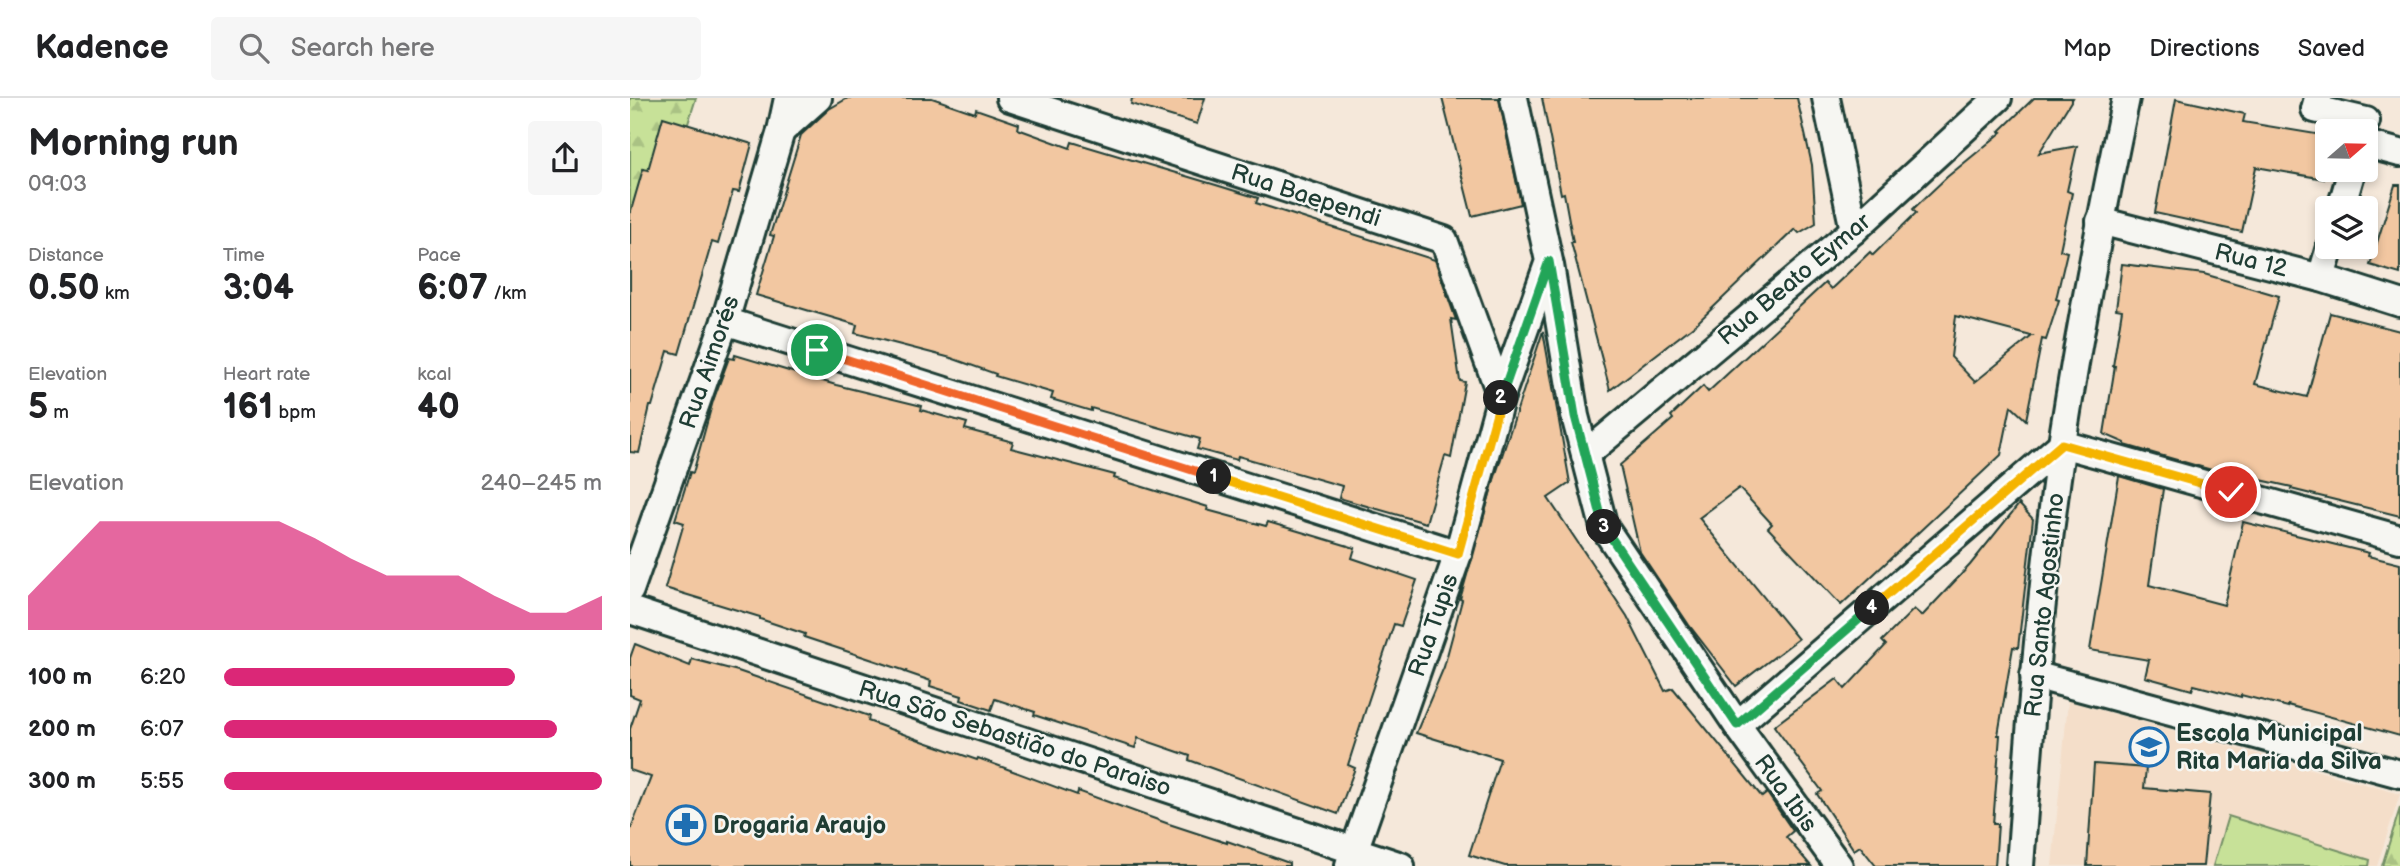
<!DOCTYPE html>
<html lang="en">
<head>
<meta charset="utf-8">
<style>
	body { margin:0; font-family:"Balsamiq Sans",sans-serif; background:#f6f6f6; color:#202124; height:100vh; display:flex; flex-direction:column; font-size:26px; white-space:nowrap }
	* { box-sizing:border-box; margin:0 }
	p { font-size:23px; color:#757577 }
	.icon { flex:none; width:38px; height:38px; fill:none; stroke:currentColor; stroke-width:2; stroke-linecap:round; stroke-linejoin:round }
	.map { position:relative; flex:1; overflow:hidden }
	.details { display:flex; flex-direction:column; background:#fff; width:630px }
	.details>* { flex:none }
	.needle { width:46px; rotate:70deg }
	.fabs { position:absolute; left:1685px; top:21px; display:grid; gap:14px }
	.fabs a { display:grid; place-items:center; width:63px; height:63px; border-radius:7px; background:#fff; box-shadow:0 4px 10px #0003; font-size:35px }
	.pin { position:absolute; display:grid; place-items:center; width:60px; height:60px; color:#fff; margin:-30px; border:4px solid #fff; border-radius:50%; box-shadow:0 2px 7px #0007 }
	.km { position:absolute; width:35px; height:35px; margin:-18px; border-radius:50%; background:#222; color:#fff; font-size:19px; line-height:35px; text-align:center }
	.round { display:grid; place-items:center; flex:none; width:74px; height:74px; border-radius:7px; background:#f6f6f6 }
	.overview { display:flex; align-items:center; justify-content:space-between; height:119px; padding:0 28px }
	h1 { font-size:38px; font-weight:700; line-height:52px }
	.stats { display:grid; grid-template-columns:repeat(3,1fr); gap:10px; height:119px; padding:7px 28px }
	.stats div { display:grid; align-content:center }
	.stats b { font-size:35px; font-weight:700 }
	.stats small { font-size:19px; font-weight:400 }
	.stats p { font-size:19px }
	.chart { height:196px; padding:14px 28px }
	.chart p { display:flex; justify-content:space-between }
	.chart svg { width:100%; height:126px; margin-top:7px; fill:#db2777; opacity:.7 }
	ul { padding:0 28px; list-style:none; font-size:23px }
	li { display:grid; grid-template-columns:112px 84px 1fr; align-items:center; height:52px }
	li i { height:18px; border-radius:9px; background:#db2777 }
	header { display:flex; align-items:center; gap:42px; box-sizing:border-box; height:98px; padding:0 35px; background:#fff; border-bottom:2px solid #e0e0e0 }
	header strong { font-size:33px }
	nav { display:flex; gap:38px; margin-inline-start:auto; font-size:24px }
	.search { width:490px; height:63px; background:#f6f6f6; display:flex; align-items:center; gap:18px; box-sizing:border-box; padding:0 24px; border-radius:7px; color:#757577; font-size:26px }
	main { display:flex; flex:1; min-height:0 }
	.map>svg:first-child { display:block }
	.built { fill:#f4dec9 }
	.grass { fill:#c7e198; stroke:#738f66; stroke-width:2 }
	.forest { fill:url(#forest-firs); stroke:#738f66; stroke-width:2 }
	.building { fill:#f2c7a1; stroke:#1f3d34; stroke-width:2; fill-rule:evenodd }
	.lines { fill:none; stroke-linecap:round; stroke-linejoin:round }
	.minor-casing { stroke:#1f3d34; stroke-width:32 }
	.minor { stroke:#f6f6f2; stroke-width:26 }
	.split-1-casing { stroke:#fff; stroke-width:14 }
	.split-2-casing { stroke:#fff; stroke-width:14 }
	.split-3-casing { stroke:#fff; stroke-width:14 }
	.split-4-casing { stroke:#fff; stroke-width:14 }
	.split-5-casing { stroke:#fff; stroke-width:14 }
	.split-1 { stroke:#f0652b; stroke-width:9 }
	.split-2 { stroke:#f5b400; stroke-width:9 }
	.split-3 { stroke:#22a559; stroke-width:9 }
	.split-4 { stroke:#22a559; stroke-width:9 }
	.split-5 { stroke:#f5b400; stroke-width:9 }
	.labels { text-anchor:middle; stroke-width:5; stroke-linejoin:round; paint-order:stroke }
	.street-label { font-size:24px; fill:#1f3d34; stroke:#f6f6f2 }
	.poi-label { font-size:24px; font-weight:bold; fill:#1f3d34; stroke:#f6f6f2; text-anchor:start }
</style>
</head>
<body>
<header>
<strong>Kadence</strong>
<div class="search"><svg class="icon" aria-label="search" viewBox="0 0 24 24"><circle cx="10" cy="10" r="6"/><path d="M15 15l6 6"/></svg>Search here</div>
<nav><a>Map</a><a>Directions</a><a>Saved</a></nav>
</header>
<main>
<section class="details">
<div class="overview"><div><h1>Morning run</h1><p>09:03</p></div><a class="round"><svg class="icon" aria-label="share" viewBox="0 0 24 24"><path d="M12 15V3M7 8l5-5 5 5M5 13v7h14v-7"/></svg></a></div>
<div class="stats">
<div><p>Distance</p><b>0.50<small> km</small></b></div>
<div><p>Time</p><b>3:04</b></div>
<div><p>Pace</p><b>6:07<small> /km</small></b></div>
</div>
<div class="stats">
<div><p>Elevation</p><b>5<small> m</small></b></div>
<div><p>Heart rate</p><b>161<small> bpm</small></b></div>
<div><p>kcal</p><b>40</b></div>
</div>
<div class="chart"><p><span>Elevation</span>240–245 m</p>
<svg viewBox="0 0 160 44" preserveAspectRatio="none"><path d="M0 44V32L10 19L20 6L30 6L40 6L50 6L60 6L70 6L80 12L90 19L100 25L110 25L120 25L130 32L140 38L150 38L160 32V44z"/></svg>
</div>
<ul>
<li><b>100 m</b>6:20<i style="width:77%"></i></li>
<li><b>200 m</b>6:07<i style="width:88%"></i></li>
<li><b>300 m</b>5:55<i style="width:100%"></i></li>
</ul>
</section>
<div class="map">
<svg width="1770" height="768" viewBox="0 0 1770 768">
	<defs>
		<pattern id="forest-firs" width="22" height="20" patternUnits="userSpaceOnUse" patternTransform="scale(1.75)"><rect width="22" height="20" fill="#c7e198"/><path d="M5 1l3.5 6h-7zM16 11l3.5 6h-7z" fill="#aac284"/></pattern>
	</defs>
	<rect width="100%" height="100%" fill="#f5e8da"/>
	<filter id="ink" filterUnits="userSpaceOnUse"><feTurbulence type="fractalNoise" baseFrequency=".0143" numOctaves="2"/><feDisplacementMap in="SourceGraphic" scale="14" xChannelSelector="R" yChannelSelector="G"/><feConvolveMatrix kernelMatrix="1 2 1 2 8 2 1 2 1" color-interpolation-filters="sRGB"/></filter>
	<g filter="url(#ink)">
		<polygon class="built" points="1438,603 1770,696 1747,768 1422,768"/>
		<polygon class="grass" points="1598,718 1740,762 1739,768 1583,768"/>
		<g class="forest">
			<polygon points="0,0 66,0 51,48 0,141"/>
			<polygon points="1770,710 1770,768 1752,768"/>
		</g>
		<g class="building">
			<polygon points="218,0 302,0 345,15 346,11 389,26 388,31 440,50 442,44 586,87 628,100 626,105 805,162 826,222 821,221 830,283 835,284 821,360 815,358 796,425 709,400 712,388 608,358 607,362 567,351 570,341 461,310 461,313 421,301 423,295 365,278 366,276 321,260 225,235 227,227 126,197 144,138 140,137 171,37 199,11"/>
			<polygon points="502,0 575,0 567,26 501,6"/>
			<polygon points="812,0 869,0 891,106 842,118"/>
			<polygon points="912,0 1167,0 1182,67 1186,125 1169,135 1165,131 1066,226 980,292 941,144 943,144 934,95 931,96"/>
			<path d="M1404 0H1443L1409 55 1447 48 1437 93 1442 95 1430 152 1437 154 1426 201 1429 202 1416 242 1412 241 1396 322 1381 308 1371 357 1211 507 1138 430 1142 426 1109 390 1069 420 1168 541 1106 588 1059 527 1010 454 990 367 1043 321 1041 318 1073 288 1078 294 1195 185 1201 191 1240 154 1243 157 1286 115 1283 111 1317 79 1372 34 1370 33ZM1326 218 1401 238H1402L1345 284 1321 259Z"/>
			<polygon points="1546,1 1615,16 1613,24 1698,38 1694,81 1626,69 1612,134 1525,115"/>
			<polygon points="33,19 122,46 109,94 103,93 88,146 82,144 49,256 38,253 22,308 20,308 9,355 0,354 0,116 13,71 18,72"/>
			<polygon points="1765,87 1770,87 1770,176 1740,167"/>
			<polygon points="1492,166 1574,176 1649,198 1625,286 1677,299 1700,215 1770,233 1770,418 1661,391 1662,389 1599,375 1599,377 1495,347 1495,345 1474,336 1485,268 1483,268 1492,212 1486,211"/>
			<polygon points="913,233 940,385 918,400 997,518 1035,593 1043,590 1132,699 1137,695 1163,733 1156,739 1181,768 875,768 839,757 870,661 786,635 814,569 832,502 830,501 833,491 864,382"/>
			<polygon points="105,257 206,287 292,308 291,312 337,325 335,331 383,344 381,350 485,377 484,380 578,409 577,412 636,428 638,424 725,450 722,460 787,482 771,528 764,526 738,604 718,667 725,670 708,716 559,662 560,658 508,640 505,650 404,617 405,614 365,601 361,612 331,602 332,598 300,588 301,583 275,574 276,573 174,539 175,536 130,521 130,519 35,490 54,425 45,422 60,374 63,375 83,303 99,260 104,261"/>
			<polygon points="1489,378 1533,391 1519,487 1594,507 1613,424 1739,455 1738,458 1770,466 1770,638 1658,607 1658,609 1611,597 1611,599 1564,587 1562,592 1515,579 1519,562 1460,552"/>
			<polygon points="1389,406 1403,421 1388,550 1383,549 1368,637 1370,637 1363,726 1368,726 1365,768 1246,768 1230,748 1224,752 1187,696 1192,693 1144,628 1207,581 1215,591 1256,547 1252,543 1284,511 1292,518 1340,467"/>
			<polygon points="5,546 60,568 62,561 108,573 239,618 238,623 295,644 347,662 348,660 447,697 448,693 539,726 597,745 597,743 659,765 659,768 0,768 0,733 21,679 0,672 0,631 10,601 0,597 0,560"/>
			<polygon points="1464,666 1516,670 1514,690 1580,696 1573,768 1457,768"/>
		</g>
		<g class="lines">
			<g class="minor-casing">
				<g id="minor">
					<polyline points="380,0 814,142 871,298"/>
					<polyline points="1196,0 1224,132"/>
					<polyline points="1688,0 1685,11 1736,23"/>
					<polyline points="151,33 188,0"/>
					<polyline points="1736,46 1770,55"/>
					<polyline points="1711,110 1722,72"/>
					<polyline points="1470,123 1691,180 1770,205"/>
					<polyline points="920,167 945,318 974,429 1107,627 1209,768"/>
					<polyline points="1691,180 1700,149"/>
					<polyline points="95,223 828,456"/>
					<polyline points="955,357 1224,132 1368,0"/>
					<polyline points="0,492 95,223 151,33 158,0"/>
					<polyline points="0,512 771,768"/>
					<polyline points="1404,577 1770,676"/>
					<polyline points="1107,627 1432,346 1770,441"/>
					<polyline points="719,767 828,456 871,298 919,163 884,0"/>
					<path d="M1390 768C1400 627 1411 485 1432 345 1450 229 1472 114 1496 0"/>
				</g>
			</g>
			<use href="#minor" class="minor"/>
		</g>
	</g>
	<g class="lines" filter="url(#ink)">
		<g class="split-1-casing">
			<polyline id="split-1" points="187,252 584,379"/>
		</g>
		<g class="split-2-casing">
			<polyline id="split-2" points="584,379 828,456 871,300"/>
		</g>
		<g class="split-3-casing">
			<polyline id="split-3" points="871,300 919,163 945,318 974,429"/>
		</g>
		<g class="split-4-casing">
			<polyline id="split-4" points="974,429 1107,627 1242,510"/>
		</g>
		<g class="split-5-casing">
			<polyline id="split-5" points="1242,510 1432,346 1601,394"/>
		</g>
		<use href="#split-1" class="split-1"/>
		<use href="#split-2" class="split-2"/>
		<use href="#split-3" class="split-3"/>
		<use href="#split-4" class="split-4"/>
		<use href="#split-5" class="split-5"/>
	</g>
	<defs>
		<g id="school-ring" transform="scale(2.0125)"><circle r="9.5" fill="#f6f6f2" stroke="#1f6fb2" stroke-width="1.5"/><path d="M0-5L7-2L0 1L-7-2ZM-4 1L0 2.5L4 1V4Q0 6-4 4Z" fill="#1f6fb2"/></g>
		<g id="pharmacy-ring" transform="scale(2.0125)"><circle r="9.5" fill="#f6f6f2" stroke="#1f6fb2" stroke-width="1.5"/><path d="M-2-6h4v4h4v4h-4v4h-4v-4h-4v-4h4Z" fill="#1f6fb2"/></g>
	</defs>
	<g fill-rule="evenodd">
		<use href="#school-ring" x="1519" y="649"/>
		<use href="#pharmacy-ring" x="56" y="727"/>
	</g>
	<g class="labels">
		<g class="street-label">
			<text transform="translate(676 97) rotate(18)" y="8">Rua Baependi</text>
			<text transform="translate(1621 162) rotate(14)" y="8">Rua 12</text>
			<text transform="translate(1164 181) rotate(-40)" y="8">Rua Beato Eymar</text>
			<text transform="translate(79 264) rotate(-71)" y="8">Rua Aimorés</text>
			<text transform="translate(1414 507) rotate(-84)" y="8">Rua Santo Agostinho</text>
			<text transform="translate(803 527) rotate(-71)" y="8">Rua Tupis</text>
			<text transform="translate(385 640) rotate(18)" y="8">Rua São Sebastião do Paraiso</text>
			<text transform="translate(1156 695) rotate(54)" y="8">Rua Ibis</text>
		</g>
		<g class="poi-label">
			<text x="1546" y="643">Escola Municipal<tspan x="1546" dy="28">Rita Maria da Silva</tspan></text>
			<text x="83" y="735">Drogaria Araujo</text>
		</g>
	</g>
</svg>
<div class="fabs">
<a><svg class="needle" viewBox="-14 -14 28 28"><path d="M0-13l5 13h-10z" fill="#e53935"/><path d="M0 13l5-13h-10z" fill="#757577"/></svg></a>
<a><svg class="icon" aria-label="layers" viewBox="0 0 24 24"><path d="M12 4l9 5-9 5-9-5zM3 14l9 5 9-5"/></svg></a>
</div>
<div class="pin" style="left:187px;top:252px;background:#1e9e55"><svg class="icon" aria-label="arrive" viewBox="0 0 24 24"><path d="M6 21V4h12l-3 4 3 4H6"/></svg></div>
<div class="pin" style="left:1601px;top:394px;background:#d93025"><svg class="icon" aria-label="check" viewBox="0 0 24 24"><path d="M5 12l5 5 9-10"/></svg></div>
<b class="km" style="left:584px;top:379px">1</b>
<b class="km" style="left:871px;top:300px">2</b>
<b class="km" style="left:974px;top:429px">3</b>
<b class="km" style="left:1242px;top:510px">4</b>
</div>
</main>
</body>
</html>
